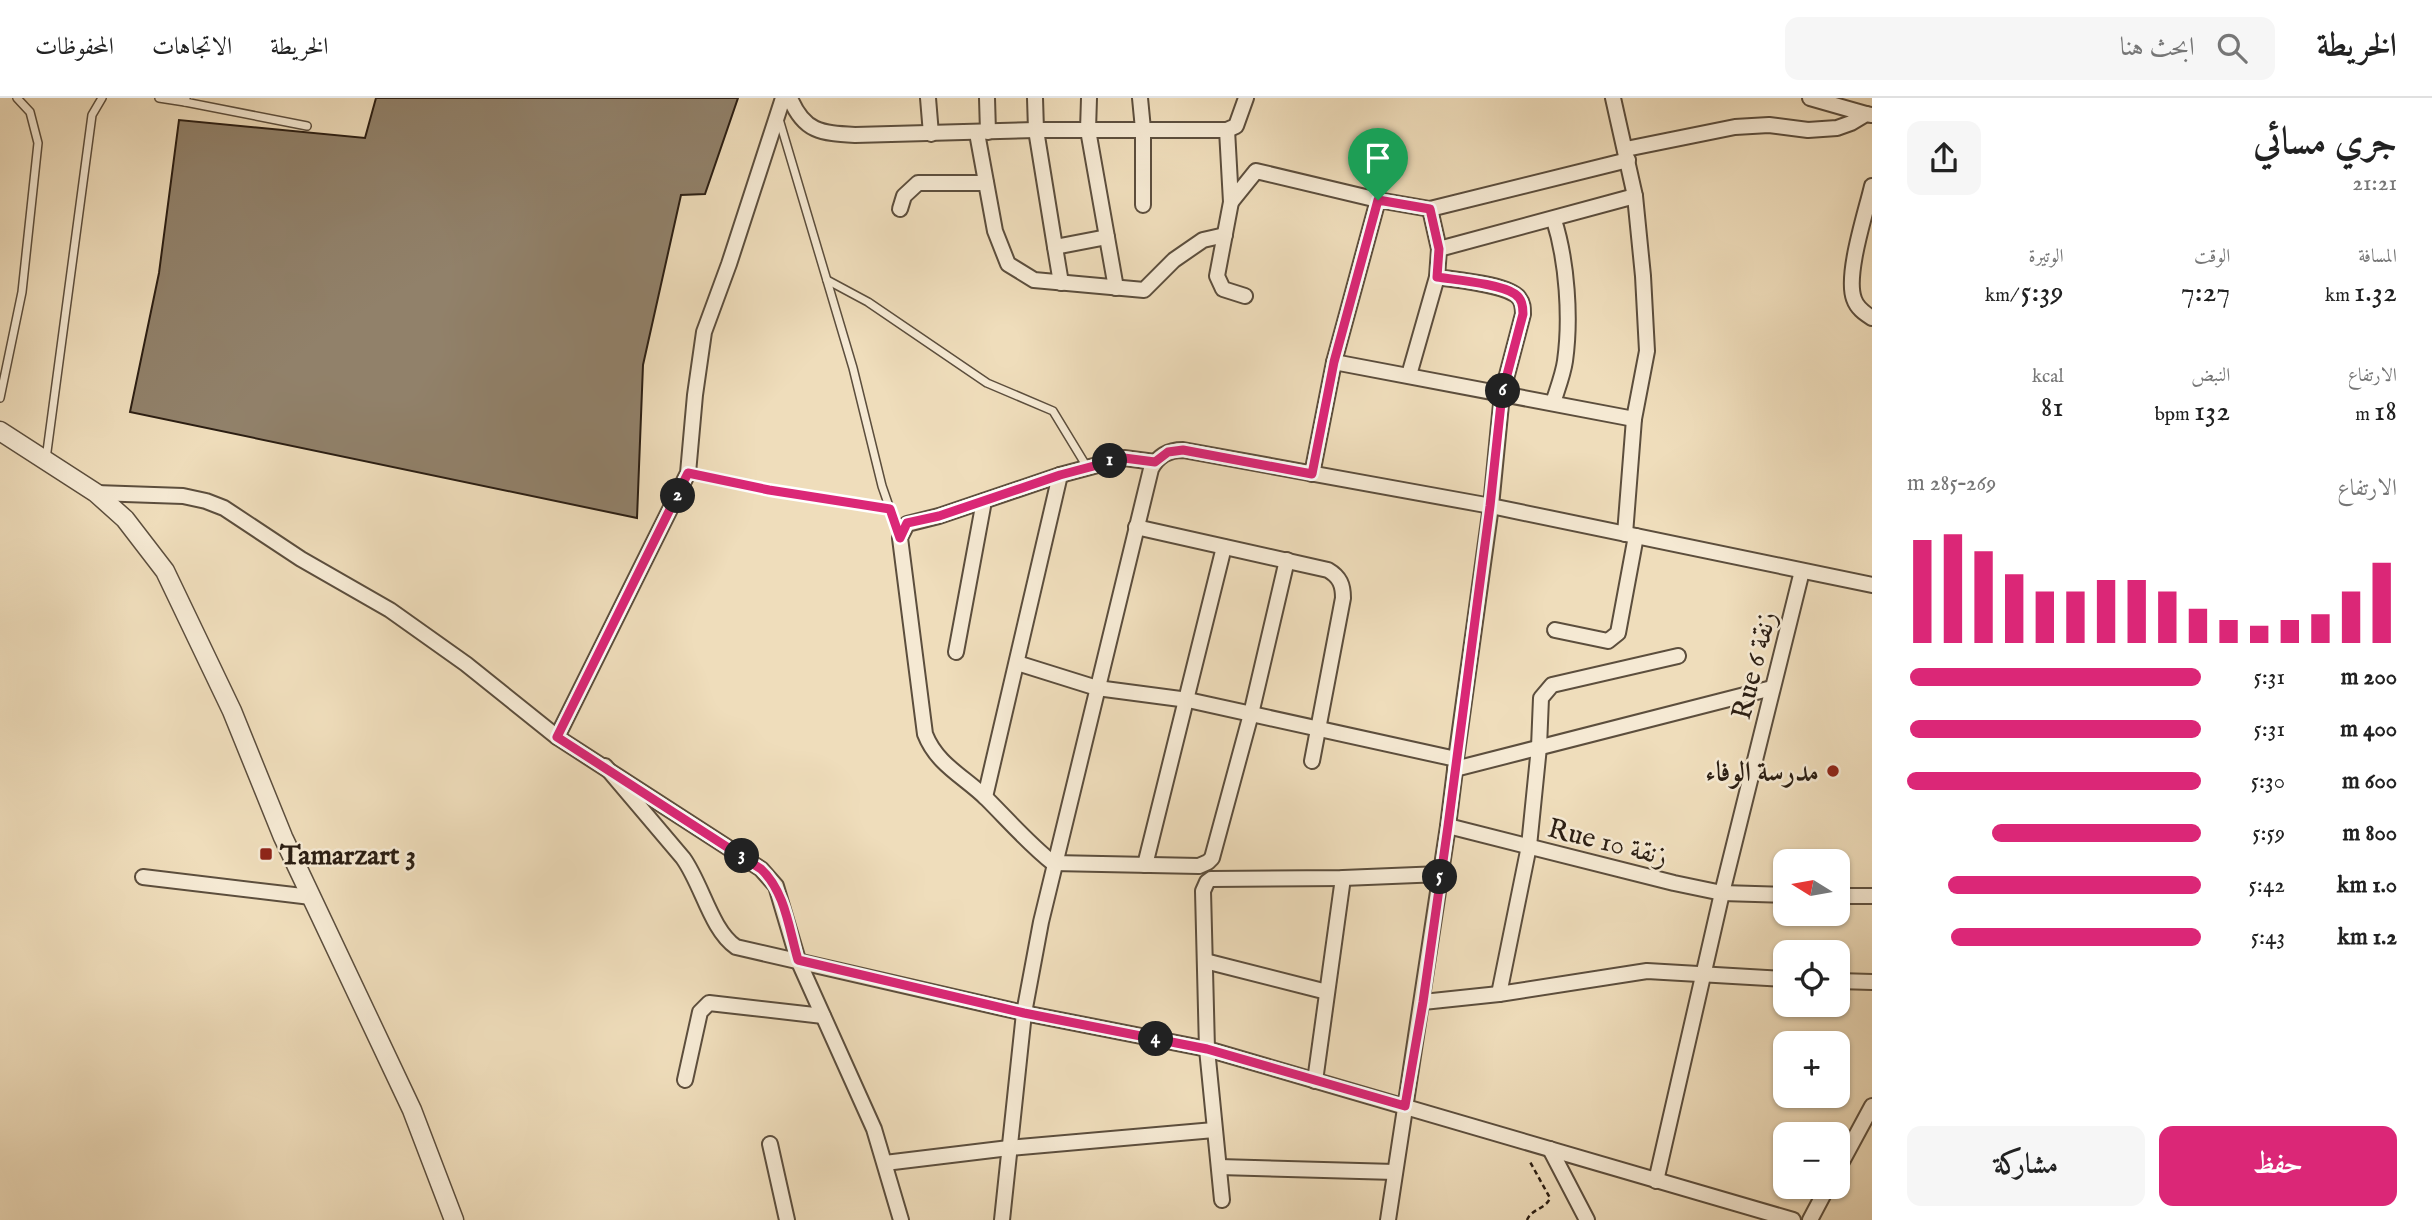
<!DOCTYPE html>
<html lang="ar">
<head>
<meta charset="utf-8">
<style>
	body { margin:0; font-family:"IM FELL English",Amiri,serif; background:#f6f6f6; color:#222; direction:rtl; height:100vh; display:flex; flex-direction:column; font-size:26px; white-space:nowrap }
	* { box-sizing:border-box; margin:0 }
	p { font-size:23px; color:#767676 }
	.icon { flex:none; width:38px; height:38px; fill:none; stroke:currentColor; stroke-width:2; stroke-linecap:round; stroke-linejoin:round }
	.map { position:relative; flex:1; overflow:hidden; direction:ltr }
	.sheet { display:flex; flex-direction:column; background:#fff; width:560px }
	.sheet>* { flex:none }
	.needle { width:46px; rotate:281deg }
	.fabs { position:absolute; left:1773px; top:751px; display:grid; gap:14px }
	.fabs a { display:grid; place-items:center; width:77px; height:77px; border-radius:14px; background:#fff; box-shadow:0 2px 5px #0004; font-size:35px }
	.pin { position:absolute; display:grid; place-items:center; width:60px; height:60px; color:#fff; margin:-72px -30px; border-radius:50% 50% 50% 0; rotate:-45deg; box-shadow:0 0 7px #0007 }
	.pin .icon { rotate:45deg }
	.km { position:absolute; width:35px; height:35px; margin:-18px; border-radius:50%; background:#222; color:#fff; font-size:19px; line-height:35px; text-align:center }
	.round { display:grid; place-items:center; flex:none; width:74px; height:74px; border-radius:14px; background:#f6f6f6 }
	.summary { display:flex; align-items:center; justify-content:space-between; height:119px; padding:0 35px }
	h1 { font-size:38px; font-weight:600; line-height:52px }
	.figures { display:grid; grid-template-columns:repeat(3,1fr); gap:10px; height:119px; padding:7px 35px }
	.figures div { display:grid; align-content:center }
	.figures b { font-size:30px; font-weight:600 }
	.figures small { font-size:19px; font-weight:400 }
	.figures p { font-size:19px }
	.chart { height:196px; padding:14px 35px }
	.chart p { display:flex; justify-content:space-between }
	.chart svg { width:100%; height:126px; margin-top:7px; stroke:#db2777; stroke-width:6 }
	.button { display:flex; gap:14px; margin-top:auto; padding:14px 35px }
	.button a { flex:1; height:80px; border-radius:14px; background:#db2777; color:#fff; font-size:28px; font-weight:600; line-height:80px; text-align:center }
	.button a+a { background:#f6f6f6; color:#222 }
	ul { padding:0 35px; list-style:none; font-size:23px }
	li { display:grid; grid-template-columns:112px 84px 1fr; align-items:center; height:52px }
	li i { height:18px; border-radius:9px; background:#db2777 }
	header { display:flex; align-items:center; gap:42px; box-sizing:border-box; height:98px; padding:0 35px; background:#fff; border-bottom:2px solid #e0e0e0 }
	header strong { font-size:33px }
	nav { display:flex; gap:38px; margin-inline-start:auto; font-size:24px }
	.search { width:490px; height:63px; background:#f6f6f6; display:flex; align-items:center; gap:18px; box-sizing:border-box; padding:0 24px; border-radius:14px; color:#767676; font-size:26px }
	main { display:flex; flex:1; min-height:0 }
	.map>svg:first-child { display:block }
	.building { fill:#91816a; stroke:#2b1e13; stroke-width:2 }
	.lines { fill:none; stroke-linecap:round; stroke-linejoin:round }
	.service-casing { stroke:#5c4e3d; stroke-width:10 }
	.minor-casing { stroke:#5c4e3d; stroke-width:18 }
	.tertiary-casing { stroke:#5c4e3d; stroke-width:21 }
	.path { stroke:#2b1e13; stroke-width:2.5; stroke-dasharray:5 3.5; stroke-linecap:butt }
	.service { stroke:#f5e9d3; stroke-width:7 }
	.minor { stroke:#f5e9d3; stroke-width:14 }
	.tertiary { stroke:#f5e9d3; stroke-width:18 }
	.route-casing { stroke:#fff; stroke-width:14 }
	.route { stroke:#db2777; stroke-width:9 }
	.poi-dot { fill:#8f2418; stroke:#f5e9d3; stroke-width:2.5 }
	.labels { text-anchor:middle; stroke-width:5; stroke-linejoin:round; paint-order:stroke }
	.street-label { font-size:28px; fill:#2b1e13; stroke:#f5e9d3 }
	.poi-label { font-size:28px; font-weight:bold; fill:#2b1e13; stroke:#f5e9d3; text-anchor:end }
</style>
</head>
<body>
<header>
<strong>الخريطة</strong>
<div class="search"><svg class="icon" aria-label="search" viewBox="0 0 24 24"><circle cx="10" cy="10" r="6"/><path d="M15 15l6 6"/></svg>ابحث هنا</div>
<nav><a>الخريطة</a><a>الاتجاهات</a><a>المحفوظات</a></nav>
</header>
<main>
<section class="sheet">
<div class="summary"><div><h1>جري مسائي</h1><p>21:21</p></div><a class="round"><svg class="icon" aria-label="share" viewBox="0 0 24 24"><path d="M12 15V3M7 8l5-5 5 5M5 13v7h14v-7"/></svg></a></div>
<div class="figures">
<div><p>المسافة</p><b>1.32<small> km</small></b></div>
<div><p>الوقت</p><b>7:27</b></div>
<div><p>الوتيرة</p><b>5:39<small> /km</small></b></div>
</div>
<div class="figures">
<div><p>الارتفاع</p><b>18<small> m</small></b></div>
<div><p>النبض</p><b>132<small> bpm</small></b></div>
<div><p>kcal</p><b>81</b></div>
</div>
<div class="chart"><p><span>الارتفاع</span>269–285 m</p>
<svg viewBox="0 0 160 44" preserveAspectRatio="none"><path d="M5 44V8M15 44V6M25 44V12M35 44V20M45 44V26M55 44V26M65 44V22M75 44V22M85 44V26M95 44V32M105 44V36M115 44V38M125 44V36M135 44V34M145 44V26M155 44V16"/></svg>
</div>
<ul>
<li><b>200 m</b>5:31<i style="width:99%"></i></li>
<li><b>400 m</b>5:31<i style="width:99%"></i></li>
<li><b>600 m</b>5:30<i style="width:100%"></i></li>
<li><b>800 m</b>5:59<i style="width:71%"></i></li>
<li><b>1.0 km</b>5:42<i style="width:86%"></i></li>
<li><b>1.2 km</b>5:43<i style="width:85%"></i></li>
</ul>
<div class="button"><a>حفظ</a><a>مشاركة</a></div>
</section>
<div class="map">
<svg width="1872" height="1122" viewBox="0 0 1872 1122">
	<rect width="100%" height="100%" fill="#efddbb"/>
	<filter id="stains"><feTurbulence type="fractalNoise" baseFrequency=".00286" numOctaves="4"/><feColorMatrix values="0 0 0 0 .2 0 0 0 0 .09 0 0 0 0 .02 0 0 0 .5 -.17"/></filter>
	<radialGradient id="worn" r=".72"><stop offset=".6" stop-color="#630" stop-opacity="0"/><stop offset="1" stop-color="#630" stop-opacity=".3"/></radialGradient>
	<polygon class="building" points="376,0 738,0 705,96 681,97 643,267 637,420 130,314 159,175 179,22 365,40"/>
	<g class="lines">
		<g class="service-casing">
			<g id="service">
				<polyline points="159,0 185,4"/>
				<polyline points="186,0 185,4 307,28"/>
				<polyline points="779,21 853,270 882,388 900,440"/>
				<polyline points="827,182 868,204 987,285 1053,313 1087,369"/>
				<polyline points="0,300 22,194 38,45 30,14 17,0"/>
				<polyline points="46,361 92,17 102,0"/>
				<polyline points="688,375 769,392 890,411"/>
			</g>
		</g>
		<g class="minor-casing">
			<g id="minor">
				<path d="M790 0C804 34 821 35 855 37L1036 32H1227L1236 28 1246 0"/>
				<polyline points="928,0 931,36"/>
				<polyline points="987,0 988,34"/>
				<polyline points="1035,0 1036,32 1055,149 1107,139"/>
				<polyline points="1089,0 1088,32 1116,190"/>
				<polyline points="1140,0 1143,31 1143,107"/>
				<polyline points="1613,0 1635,98 1643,178 1647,253 1634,321 1625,436"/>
				<polyline points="1810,0 1866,16"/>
				<polyline points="1227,32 1231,104 1217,178 1223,191 1245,198"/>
				<polyline points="977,35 995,133 1008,166 1034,182 1144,192 1174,162 1203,142 1225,137"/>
				<polyline points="1626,51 1735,29 1769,27 1808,32 1837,30 1851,25 1866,16 1872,17"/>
				<path d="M1872 88C1866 114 1845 177 1854 201 1857 210 1864 215 1872 220"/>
				<polyline points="1231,104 1256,73 1378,102"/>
				<polyline points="900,111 904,98 918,85 986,85"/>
				<polyline points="1055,149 1061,185"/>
				<polyline points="1439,151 1635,98"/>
				<polyline points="1334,264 1634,321"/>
				<polyline points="1409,277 1437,179 1439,151 1430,111"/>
				<path d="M1553 305C1557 292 1563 277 1565 263 1571 220 1567 163 1554 122"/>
				<path d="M1155 364 1124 360 1060 377 939 418 907 426 900 440 925 636C937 667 965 679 987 701 1009 723 1029 746 1053 765L1199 768 1208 764 1212 760 1251 616 1287 462"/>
				<polyline points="1312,376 1334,264 1378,102 1430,111 1628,62"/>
				<polyline points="96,395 183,398 206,403 224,410 301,461 390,512 466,566 557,639 761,771 776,788 798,862 874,1031 901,1122"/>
				<path d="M1136 429 1328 472C1340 479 1343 487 1343 500L1312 663"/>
				<polyline points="1555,532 1608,543 1618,535 1636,438"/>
				<polyline points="956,554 984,403"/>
				<path d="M1017 565 1097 590 1188 602 1456 661 1491 408 1502 296 1523 216C1523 210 1523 205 1519 200 1508 186 1456 182 1437 179"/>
				<polyline points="557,639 688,375 695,297 704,234 729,166 783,0"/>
				<path d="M605 668 683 760C702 786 711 832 736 849L1024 915 1207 951 1793 1122"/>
				<polyline points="1455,671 1772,590"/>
				<polyline points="985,699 1060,377"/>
				<polyline points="1448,728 1456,664"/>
				<polyline points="1145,767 1224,449"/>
				<polyline points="143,779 311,799"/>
				<polyline points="1838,798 1872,798"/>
				<polyline points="1205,863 1327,894"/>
				<polyline points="1838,883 1872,884"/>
				<polyline points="1499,896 1529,748 1539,649 1541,600 1552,587 1678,558"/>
				<polyline points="1423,904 1499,896 1647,873 1785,881"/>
				<polyline points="685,982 700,914 709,905 823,918"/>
				<polyline points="1315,983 1343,780"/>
				<polyline points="770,1046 787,1122"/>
				<polyline points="1550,1051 1587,1122"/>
				<polyline points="885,1065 1009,1050 1214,1032"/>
				<polyline points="1219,1069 1395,1074"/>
				<polyline points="1838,1071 1872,1008"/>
				<polyline points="1656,1083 1722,795 1802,473"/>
				<polyline points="1222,1102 1207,951 1203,793 1207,784 1211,781 1343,780 1441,776"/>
				<path d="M1002 1122 1024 915 1041 824 1151 371C1158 358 1168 352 1183 352L1491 408 1872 487"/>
				<polyline points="1388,1122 1448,728 1674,785 1722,795 1785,797"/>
				<polyline points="1810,1122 1828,1088"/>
			</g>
		</g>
		<g class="tertiary-casing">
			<polyline id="tertiary" points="0,333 96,395 125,421 165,473 232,613 283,739 412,1012 454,1122"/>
		</g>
		<path class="path" d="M1527 1122C1531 1111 1546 1111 1550 1100L1529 1062"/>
		<use href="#service" class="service"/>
		<use href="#minor" class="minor"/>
		<use href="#tertiary" class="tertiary"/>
	</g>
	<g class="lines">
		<g class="route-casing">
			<path id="route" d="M1378 102 1430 111 1439 151 1437 179C1456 182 1501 186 1515 196 1522 201 1523 208 1523 216L1502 296 1490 408 1448 728 1423 904 1405 1008 1207 951 1024 915 798 862C789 831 785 793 761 771L557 639 688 375 769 392 890 411 900 440 907 425 939 418 1060 377 1124 360 1155 364 1168 354 1183 352 1312 376 1334 264Z"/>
		</g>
		<use href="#route" class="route"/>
	</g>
	<g class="poi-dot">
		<circle cx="1833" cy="673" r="7"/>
		<rect x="259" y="749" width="14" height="14" rx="3.5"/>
	</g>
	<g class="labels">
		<g class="street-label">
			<text transform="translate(1753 567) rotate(-76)" y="10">Rue 6 زنقة</text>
			<text transform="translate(1608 743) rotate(14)" y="10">Rue 10 زنقة</text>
		</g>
		<g class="poi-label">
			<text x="1819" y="683">مدرسة الوفاء</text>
			<text x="280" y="766" text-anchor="start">Tamarzart 3</text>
		</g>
	</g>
	<rect width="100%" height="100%" filter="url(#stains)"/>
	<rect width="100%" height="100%" fill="url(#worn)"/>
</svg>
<div class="fabs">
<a><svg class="needle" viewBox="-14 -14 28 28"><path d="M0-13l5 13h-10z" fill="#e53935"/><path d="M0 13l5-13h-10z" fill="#767676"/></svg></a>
<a><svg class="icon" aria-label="locate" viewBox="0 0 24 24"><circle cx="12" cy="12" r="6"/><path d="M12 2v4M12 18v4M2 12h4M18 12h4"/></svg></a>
<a>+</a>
<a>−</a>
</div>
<div class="pin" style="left:1378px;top:102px;background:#1e9e55"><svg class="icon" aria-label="arrive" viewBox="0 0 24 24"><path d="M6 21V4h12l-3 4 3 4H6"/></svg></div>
<b class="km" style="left:1110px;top:363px">1</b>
<b class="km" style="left:678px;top:398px">2</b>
<b class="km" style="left:742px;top:758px">3</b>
<b class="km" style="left:1156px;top:941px">4</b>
<b class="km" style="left:1440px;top:779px">5</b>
<b class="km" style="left:1503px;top:293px">6</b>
</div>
</main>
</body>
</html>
